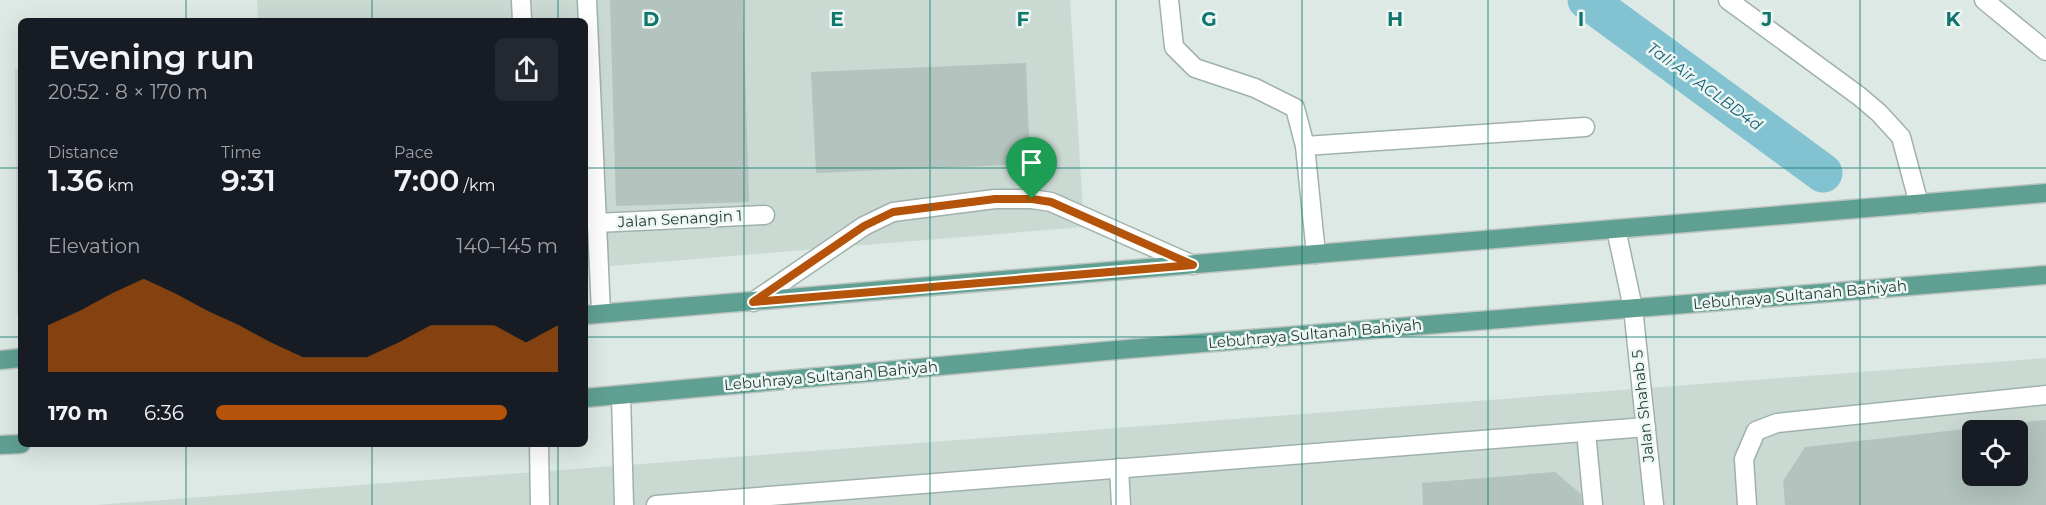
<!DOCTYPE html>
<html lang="en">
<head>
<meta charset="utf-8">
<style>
	body { margin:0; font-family:Montserrat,sans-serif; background:#242831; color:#f1f3f6; height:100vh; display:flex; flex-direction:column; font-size:22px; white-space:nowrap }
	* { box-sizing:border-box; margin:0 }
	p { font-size:20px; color:#9ea1a6 }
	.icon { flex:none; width:33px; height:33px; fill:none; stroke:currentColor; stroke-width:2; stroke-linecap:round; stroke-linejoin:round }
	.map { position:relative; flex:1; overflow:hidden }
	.sheet { position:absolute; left:18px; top:18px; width:570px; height:429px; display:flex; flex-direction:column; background:#171b24; border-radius:9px; box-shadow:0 6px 24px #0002 }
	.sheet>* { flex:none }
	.buttons { position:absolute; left:1962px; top:420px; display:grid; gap:12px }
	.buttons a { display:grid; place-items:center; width:66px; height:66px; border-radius:9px; background:#171b24; box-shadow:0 6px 24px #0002; font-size:30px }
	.pin { position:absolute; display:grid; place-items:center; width:51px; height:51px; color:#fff; margin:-62px -26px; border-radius:50% 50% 50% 0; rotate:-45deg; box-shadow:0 0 6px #0007 }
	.pin .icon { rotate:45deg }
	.round { display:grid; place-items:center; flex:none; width:63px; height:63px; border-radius:9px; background:#242831 }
	.head { display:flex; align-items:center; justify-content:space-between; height:102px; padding:0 30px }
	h1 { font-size:33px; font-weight:600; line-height:45px }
	.stats { display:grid; grid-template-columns:repeat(3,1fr); gap:9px; height:102px; padding:6px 30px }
	.stats div { display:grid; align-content:center }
	.stats b { font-size:30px; font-weight:600 }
	.stats small { font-size:16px; font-weight:400 }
	.stats p { font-size:16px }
	.chart { height:168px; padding:12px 30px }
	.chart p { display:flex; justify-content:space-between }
	.chart svg { width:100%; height:108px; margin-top:6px; fill:#b45309; opacity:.7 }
	ul { padding:0 30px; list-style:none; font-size:20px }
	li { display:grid; grid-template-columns:96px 72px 1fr; align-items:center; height:45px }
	li i { height:15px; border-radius:8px; background:#b45309 }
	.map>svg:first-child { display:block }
	.built { fill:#cbd9d3; fill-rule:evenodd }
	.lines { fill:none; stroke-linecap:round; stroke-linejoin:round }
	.canal { stroke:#83c2d1; stroke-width:39 }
	.building { fill:#b2c4bd; fill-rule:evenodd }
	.service-casing { stroke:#a0b1ab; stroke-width:21 }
	.minor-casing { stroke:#a0b1ab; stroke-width:21 }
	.primary-casing { stroke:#bcc4c2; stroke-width:21 }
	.service { stroke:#fff; stroke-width:18 }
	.minor { stroke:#fff; stroke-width:18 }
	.primary { stroke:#60a092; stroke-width:18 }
	.route-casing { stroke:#fff; stroke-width:12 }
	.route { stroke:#b45309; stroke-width:8 }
	.grid { fill:none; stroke:#0f766e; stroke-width:1.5; stroke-opacity:0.55 }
	.labels { text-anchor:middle; stroke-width:5; stroke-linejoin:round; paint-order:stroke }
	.street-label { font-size:15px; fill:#1f3933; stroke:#edf6f2 }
	.water-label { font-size:16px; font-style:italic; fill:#196275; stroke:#edf6f2 }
	.grid-label { font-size:20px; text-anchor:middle; font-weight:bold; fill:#0f766e; stroke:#edf6f2; stroke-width:5; stroke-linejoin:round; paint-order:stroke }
</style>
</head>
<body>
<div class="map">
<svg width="2046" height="505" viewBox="0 0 2046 505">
	<rect width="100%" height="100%" fill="#dde9e4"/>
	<g class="built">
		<polygon points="257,0 1070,0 1084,227 585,268 585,21 258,21"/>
		<polygon points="15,69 21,69 21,315 17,315"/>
		<path d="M2046 358V505H96ZM1972 430H2018V476H1972Z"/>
	</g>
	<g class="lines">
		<polyline class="canal" points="1587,0 1823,173"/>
	</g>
	<g class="building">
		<polygon points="610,0 743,0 749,202 616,206"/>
		<polygon points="1026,63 1030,164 816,173 811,72"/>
		<path d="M2046 420V505H1785L1783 481 1805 447ZM1972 430H2018V476H1972Z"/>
		<polygon points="1555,472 1581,494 1582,505 1423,505 1422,483"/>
	</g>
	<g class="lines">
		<g class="service-casing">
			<g id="service">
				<polyline points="1169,0 1174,47 1195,68 1255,88 1295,108 1305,146 1316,254"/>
				<polyline points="1305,146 1585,127"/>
				<polyline points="753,302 864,226 893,212 995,199 1032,199 1051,202 1193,265"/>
				<polyline points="621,395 624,505"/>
			</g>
		</g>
		<g class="minor-casing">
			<g id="minor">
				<polyline points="521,0 522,21"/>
				<polyline points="587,0 601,313"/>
				<polyline points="1728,0 1859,96 1879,113 1901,137 1919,204"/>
				<polyline points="1984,0 2046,51"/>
				<polyline points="596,223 765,215"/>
				<polyline points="1616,229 1633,308 1654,505"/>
				<polyline points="1586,432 1593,505"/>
				<polyline points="539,444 540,505"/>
				<polyline points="1119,468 1121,505"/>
				<polyline points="656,505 1646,427"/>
				<polyline points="1747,505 1744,459 1756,431 1777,423 2046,395"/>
			</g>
		</g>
		<g class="primary-casing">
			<g id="primary">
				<polyline points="585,315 2046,193"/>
				<polyline points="0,360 21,358"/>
				<polyline points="585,398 1128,349 2046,275"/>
				<polyline points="0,445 21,444"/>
			</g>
		</g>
		<use href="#service" class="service"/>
		<use href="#minor" class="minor"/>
		<use href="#primary" class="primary"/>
	</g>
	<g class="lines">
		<g class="route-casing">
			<polygon id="route" points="995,199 1032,199 1051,202 1193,265 753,302 864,226 893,212"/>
		</g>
		<use href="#route" class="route"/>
	</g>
	<path class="grid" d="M186 0V21M372 0V21M558 0V21M744 0V505M930 0V505M1116 0V505M1302 0V505M1488 0V505M1674 0V505M1860 0V505M0 168H21M585 168H2046M0 337H21M585 337H2046M186 444V505M372 444V505M558 444V505"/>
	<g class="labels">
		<g class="street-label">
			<text transform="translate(680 219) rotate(-3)" y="5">Jalan Senangin 1</text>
			<text transform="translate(1800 295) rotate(-5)" y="5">Lebuhraya Sultanah Bahiyah</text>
			<text transform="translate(1315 334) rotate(-5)" y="5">Lebuhraya Sultanah Bahiyah</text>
			<text transform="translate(831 376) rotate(-5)" y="5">Lebuhraya Sultanah Bahiyah</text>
			<text transform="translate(1643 406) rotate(-96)" y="5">Jalan Shahab 5</text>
		</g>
		<g class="water-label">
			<text transform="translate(1705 86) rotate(36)" y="6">Tali Air ACLBD4d</text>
		</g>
	</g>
	<g class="grid-label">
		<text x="651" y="26">D</text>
		<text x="837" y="26">E</text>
		<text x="1023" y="26">F</text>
		<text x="1209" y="26">G</text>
		<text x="1395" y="26">H</text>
		<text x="1581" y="26">I</text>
		<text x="1767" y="26">J</text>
		<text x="1953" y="26">K</text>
	</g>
</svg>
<div class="buttons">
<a><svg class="icon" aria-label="locate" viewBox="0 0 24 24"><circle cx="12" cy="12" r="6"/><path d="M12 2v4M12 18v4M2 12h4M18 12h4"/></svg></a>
</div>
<div class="pin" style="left:1032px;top:199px;background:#1e9e55"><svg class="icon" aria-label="arrive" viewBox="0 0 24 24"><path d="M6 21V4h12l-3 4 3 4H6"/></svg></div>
<section class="sheet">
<div class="head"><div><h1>Evening run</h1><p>20:52 · 8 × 170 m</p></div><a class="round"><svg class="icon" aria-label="share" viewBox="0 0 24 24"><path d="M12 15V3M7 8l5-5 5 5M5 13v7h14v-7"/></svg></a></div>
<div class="stats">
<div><p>Distance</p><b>1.36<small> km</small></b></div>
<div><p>Time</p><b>9:31</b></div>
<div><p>Pace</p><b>7:00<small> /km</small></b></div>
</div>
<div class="chart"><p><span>Elevation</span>140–145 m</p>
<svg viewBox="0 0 160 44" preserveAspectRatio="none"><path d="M0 44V25L10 19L20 12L30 6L40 12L50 19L60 25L70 32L80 38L90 38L100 38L110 32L120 25L130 25L140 25L150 32L160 25V44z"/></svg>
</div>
<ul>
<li><b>170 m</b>6:36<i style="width:85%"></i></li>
</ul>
</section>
</div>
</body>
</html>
